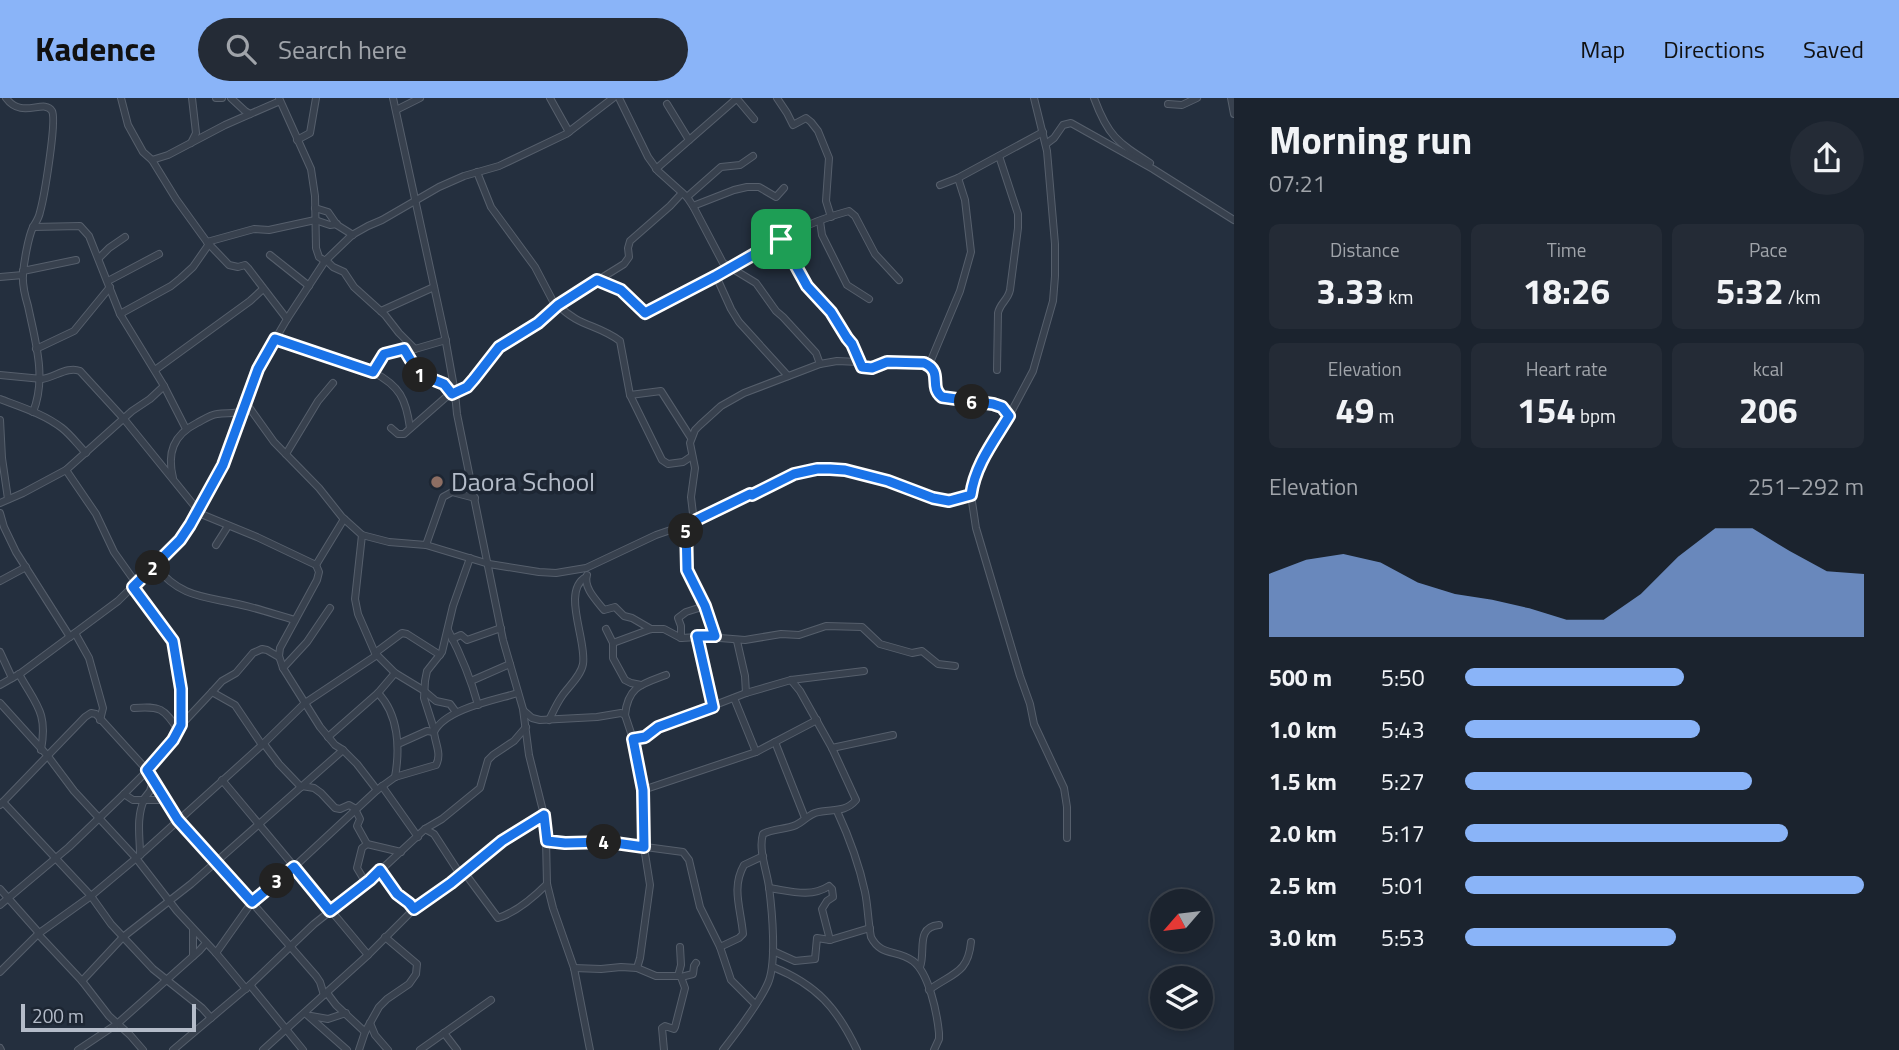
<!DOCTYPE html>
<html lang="en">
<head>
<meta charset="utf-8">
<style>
	body { margin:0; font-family:"Titillium Web",sans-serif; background:#242b36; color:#f1f3f6; height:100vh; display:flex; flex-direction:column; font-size:26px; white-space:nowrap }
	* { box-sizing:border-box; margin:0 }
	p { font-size:23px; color:#a0a4aa }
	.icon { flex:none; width:38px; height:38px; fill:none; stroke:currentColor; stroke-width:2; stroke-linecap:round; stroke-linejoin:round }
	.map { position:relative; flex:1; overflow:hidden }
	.panel { display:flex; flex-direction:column; background:#1b232e; width:665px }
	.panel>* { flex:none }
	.needle { width:46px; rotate:242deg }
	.buttons { position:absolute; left:1150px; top:791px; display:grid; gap:14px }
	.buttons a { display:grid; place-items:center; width:63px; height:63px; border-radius:50%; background:#1b232e; box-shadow:0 4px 10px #0003,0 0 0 2px #39404a; font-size:35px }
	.scale { position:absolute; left:21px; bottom:18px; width:175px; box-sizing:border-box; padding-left:7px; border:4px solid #b4bcc9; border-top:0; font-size:19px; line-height:24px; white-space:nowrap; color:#b4bcc9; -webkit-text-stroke:5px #1d2633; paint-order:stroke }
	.pin { position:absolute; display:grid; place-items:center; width:60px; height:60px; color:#fff; margin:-30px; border-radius:14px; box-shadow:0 4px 10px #0006 }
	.km { position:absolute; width:35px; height:35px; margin:-18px; border-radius:50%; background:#222; color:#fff; font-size:19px; line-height:35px; text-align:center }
	.round { display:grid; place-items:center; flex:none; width:74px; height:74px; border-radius:37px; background:#242b36 }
	.headline { display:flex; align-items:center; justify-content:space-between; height:119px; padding:0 35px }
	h1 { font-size:38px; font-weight:700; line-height:52px }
	.metrics { display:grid; grid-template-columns:repeat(3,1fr); gap:10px; height:119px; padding:7px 35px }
	.metrics div { display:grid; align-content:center; border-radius:10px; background:#242b36; text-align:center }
	.metrics b { font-size:35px; font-weight:700 }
	.metrics small { font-size:19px; font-weight:400 }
	.metrics p { font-size:19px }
	.chart { height:196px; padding:14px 35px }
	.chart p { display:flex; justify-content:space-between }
	.chart svg { width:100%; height:126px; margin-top:7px; fill:#8ab4f8; opacity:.7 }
	ul { padding:0 35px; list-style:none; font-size:23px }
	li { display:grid; grid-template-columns:112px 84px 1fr; align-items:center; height:52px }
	li i { height:18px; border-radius:9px; background:#8ab4f8 }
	header { display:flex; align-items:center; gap:42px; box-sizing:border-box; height:98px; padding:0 35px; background:#8ab4f8; color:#111 }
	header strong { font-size:33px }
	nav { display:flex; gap:38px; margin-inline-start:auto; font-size:24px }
	.search { width:490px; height:63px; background:#242b36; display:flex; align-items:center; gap:18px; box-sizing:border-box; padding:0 24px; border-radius:38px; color:#a0a4aa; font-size:26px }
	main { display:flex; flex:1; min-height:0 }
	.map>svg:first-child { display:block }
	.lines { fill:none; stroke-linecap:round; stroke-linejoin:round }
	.minor-casing { stroke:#565f6c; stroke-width:8 }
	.minor { stroke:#38414e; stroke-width:6 }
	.route-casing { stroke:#fff; stroke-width:14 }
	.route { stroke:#1a73e8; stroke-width:9 }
	.education-dot { fill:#8d6e63; stroke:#1d2633; stroke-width:2.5 }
	.labels { text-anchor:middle; stroke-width:7; stroke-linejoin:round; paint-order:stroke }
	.poi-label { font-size:26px; fill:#b4bcc9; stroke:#1d2633; text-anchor:start }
</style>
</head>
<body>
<header>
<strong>Kadence</strong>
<div class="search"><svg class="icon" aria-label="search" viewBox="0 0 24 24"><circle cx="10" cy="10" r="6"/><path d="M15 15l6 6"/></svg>Search here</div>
<nav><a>Map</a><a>Directions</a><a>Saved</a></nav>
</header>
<main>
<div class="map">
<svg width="1234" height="952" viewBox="0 0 1234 952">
	<rect width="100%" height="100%" fill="#242f3e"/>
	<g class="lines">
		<g class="minor-casing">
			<g id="minor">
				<path d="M6 0C22 22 44 0 52 13 57 23 44 100 40 114 39 120 36 124 33 129 28 140 24 164 23 176 22 187 25 198 28 208 35 242 47 280 33 314"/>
				<polyline points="121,0 128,27 143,54 152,62 176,101 207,144 229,167 238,169 245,167 248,170 287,221"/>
				<polyline points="216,0 222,0"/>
				<polyline points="231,0 245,13 250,16"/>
				<polyline points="279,0 311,71 315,98 316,150 319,159 325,163"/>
				<polyline points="393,0 445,239 455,295 457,316 503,542 523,611 529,657 544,717 546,742 547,786 553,810 574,870 590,952"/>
				<polyline points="550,0 569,34"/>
				<polyline points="619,0 648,59 658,73 687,99 693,108 723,165 756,185 776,213 783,219 816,255 820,266"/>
				<polyline points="777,0 787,15 793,27 806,20 811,24 818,33 829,60 826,103 831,119"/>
				<polyline points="1034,0 1047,53 1055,146 1055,178 1053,203 1033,273 1008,320 982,361 976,375 971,397 976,430 1020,578 1030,606 1034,626 1064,690 1067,709 1067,740"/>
				<path d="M1094 0C1108 38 1117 44 1150 65"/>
				<polyline points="1231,0 1234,16"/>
				<polyline points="667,6 689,42"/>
				<polyline points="1168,6 1182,7 1197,0"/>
				<polyline points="396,12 420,0"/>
				<polyline points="297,42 310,35 316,0"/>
				<polyline points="191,45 196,35 192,0"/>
				<polyline points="1046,46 1054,40 1063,27 1071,25 1153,71 1234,122"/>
				<polyline points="152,62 168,57 225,27 280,3"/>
				<polyline points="656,71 735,2 738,2 754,21"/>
				<polyline points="477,74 491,109 535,169 556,209"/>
				<polyline points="940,87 958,80 1043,34"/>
				<polyline points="687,99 721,69 740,67 753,58"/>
				<polyline points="693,108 734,92 747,89 759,89 776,99 784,90"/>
				<polyline points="315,110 328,114 337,127 353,137"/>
				<polyline points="820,123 822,137 847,187 869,201"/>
				<polyline points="33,129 80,128 89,138 120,216 164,288 186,331"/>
				<path d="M781 141 807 188 831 213 847 240 852 246 862 269 872 270 887 264 924 265C937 270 935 279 935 291L942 300 994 306 1001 309 1009 318"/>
				<polyline points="207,144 254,131 269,132 315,122 330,127 337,126"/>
				<polyline points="270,157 309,188"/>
				<polyline points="99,160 109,150 125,139"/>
				<polyline points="326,162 333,169 344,174 354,189 385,217 399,235 415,251"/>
				<polyline points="23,173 76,162"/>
				<polyline points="716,178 731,211 739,224 788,278"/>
				<polyline points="0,179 23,177"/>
				<path d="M597 182 621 192 645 215C714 184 775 132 849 113L855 118 875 156 899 182"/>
				<polyline points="108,183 159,156"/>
				<path d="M558 207C579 229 597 226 620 243L630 297 662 362 668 366 683 364 692 358"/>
				<polyline points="381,213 434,189"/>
				<polyline points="120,216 171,188 181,180 193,169 209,146"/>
				<path d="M275 241 373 274C400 288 406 301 410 330"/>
				<polyline points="36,251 74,233 110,189"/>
				<polyline points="403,251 419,276 445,286 452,296"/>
				<polyline points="929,267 960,193 971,154 965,102 958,80"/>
				<polyline points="155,272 250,203 263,191"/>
				<path d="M997 272 998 215C1000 205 1008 202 1010 192L1018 130V116L999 58"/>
				<polyline points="373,274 380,260 387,255 403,251 415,251 446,242"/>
				<path d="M0 277 42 281C55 279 68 268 80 273L124 321 201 416 257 439 316 467 319 474 317 482 280 550 279 558 283 570 320 629 335 647 343 652 357 666 377 692"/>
				<polyline points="630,297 661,293 691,340"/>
				<path d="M0 301C21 309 44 316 62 330 71 337 78 347 86 355"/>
				<polyline points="246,305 274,344 319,390 342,419 362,437 389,444 426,447 489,466 539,474 556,475 586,470 656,437 694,424 789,377 817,371 845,372 888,383 933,399 949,403 971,397"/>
				<polyline points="0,322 2,360 8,401"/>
				<polyline points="391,330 398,336 404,336 445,300 467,289 477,278 499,249 538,225 558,207 624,166 629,159 628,150 630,143 670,108 682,95"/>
				<polyline points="286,356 318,303 333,285"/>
				<polyline points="66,372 96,416 114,454 136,485"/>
				<path d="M173 380C167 355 173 337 197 325 203 322 210 317 217 316 227 314 235 317 244 312"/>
				<polyline points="0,405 23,395 66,372 132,313 150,301 164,288"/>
				<polyline points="0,415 4,429 16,454 70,539"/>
				<polyline points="694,424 691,399 695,370 690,345 695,332 700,327 721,308 744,295 820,266 837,263 859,264"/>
				<polyline points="686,427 687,472 705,508 715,538 720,540 745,542 781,536 799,537 826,528 862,529 880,546 912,555 922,553 938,566 955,568"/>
				<polyline points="362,437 355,501 358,516 375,555 395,575 423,592 436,603 450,606 456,614"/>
				<polyline points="216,447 228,428"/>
				<polyline points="426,447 443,399 452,394 475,400"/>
				<polyline points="316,467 344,421"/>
				<path d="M155 468C182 501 205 498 242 507 260 511 277 517 295 522"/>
				<path d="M587 477C583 489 596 502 604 512L615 509 624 518 632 520 651 531"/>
				<polyline points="0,483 26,469"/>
				<polyline points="133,489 173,543 181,591 181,627"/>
				<polyline points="606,531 613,545 613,560 625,582 631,585 641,587"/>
				<path d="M448 532C461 557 471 581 478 607"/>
				<polyline points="75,535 89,560 103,610 100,622"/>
				<polyline points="697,538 713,609"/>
				<polyline points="681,540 681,528 678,520 686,514 705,508"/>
				<polyline points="452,541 461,537 467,542 501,530"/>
				<polyline points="737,543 745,578 746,595"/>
				<polyline points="613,545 651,531 664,531 681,540 715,538"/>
				<polyline points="0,554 12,580"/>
				<polyline points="375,555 402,535 407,536 440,557"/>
				<polyline points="283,570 307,544 330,510"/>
				<path d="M19 576C36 607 48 614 41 652"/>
				<polyline points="471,583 510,566"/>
				<polyline points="0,587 21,575 118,503 180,442 223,367 258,271 287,221 325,163 352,137 368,128 382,122 439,89 464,78 499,68 566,36 613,0"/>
				<polyline points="212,594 235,607 262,647"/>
				<path d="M378 595C399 617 400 651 395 679"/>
				<polyline points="734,600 756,654"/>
				<polyline points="0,605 47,657 74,693 136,760 177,813 216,855 246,891"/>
				<path d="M134 610C160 608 164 610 178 632"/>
				<polyline points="524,613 532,620 540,622 597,619 621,615 625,617 633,641 643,692 644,749 650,787 640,860 637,870"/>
				<path d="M625 617C628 588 642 586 666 577"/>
				<path d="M549 622C553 614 557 605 562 598 568 589 581 578 583 566 587 542 561 493 586 479"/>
				<polyline points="434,631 424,600 425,583 427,573 442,554 453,508 470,460"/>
				<polyline points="328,639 378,595 395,575"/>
				<polyline points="633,641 645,639 658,629 746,595 791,582 864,573"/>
				<polyline points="775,644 805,720"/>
				<polyline points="264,646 279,666 301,689"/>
				<polyline points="398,646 427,633 434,634"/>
				<polyline points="832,650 893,637"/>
				<polyline points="222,682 368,857"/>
				<polyline points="302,688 314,690 321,695 335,710 340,711 349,707 356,711"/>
				<polyline points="382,688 418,739"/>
				<polyline points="643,692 756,654 817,622"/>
				<polyline points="124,696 133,702 165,702"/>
				<polyline points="143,702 150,693 153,683"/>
				<polyline points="3,704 91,798 111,826 153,871 202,910 211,920"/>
				<polyline points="0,707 85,619 91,615 96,616 147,672 178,722 215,764 228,775 241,792 316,878 320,884 324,897"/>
				<polyline points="355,711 360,721 357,728 367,746 362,750 357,770 366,785"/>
				<path d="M837 713C849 739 859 766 865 794 868 808 868 824 871 839 881 859 897 851 913 863 929 875 937 915 939 935V941L934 952"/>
				<polyline points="425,731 434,736 460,776"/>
				<polyline points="546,742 565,745 608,744 683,754 689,762 700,809 720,849 731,882 755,906"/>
				<polyline points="367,746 401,754"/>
				<path d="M140 757C140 739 136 720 144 702"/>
				<polyline points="380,772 397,796 409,805 414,811"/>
				<path d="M464 774 498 820C517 814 533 800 547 786"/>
				<path d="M769 790C790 793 811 800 829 788L832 791 833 799 827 803 822 811 830 842"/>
				<polyline points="0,791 39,835"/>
				<polyline points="0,807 69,749 121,699 143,677 173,641 181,627 212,594 222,583 236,575 253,555 262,551 267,552 279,559"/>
				<polyline points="38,836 82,883 109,918 130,937 143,952"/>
				<path d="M720 849 739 840 743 836C741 811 731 790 744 767L763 758"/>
				<polyline points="773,853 795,863 815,861 817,840 830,842 870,830"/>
				<path d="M216 855 252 804 294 769 377 692 395 679 436 667C442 656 435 645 434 634 445 611 495 602 518 595"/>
				<polyline points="193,858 193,832"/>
				<path d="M773 869C817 887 837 910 857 952"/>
				<path d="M920 869C926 854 915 829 939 827"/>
				<polyline points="574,870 601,871 621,869 637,870 656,878 678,878 681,879 685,890 675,929 674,931 665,928 662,930 664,952"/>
				<polyline points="0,874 38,836 91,798 140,757 262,647 305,605 377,557"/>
				<polyline points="678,878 681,867 680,849"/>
				<polyline points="681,879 693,876 694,868 696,865"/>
				<polyline points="82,883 123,839 191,786 343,652"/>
				<polyline points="250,887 303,952"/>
				<path d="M929 892C952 875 968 876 971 844"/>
				<polyline points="327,895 336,907 365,934"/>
				<polyline points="305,915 347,952"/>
				<polyline points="311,918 328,921 346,915"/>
				<polyline points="370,925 375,937 388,952"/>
				<polyline points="444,935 457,952"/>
				<polyline points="0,950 1,952"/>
				<polyline points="78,952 117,926 199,853 206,845"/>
				<polyline points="173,952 250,887 314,826 370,782 425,731 442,721 480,690 488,662 493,657 514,643 526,629"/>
				<polyline points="263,952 368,857 414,811 451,784 502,742 544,717"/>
				<polyline points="359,952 365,934 379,909 387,901 409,886 416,876 417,866 385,839"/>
				<polyline points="420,952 491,902"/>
				<path d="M723 952C737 934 759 905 768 885 777 865 772 812 769 789 767 773 758 752 763 736 773 730 785 732 796 727 803 724 807 718 815 715 831 710 844 716 856 702L832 650 800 593 791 582"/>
			</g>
		</g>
		<use href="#minor" class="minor"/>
	</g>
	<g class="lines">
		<g class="route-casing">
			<path id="route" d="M781 141 807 188 831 214 847 240 852 246 862 269 872 270 887 264 924 265C944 274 928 288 942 299L993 306 1002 309 1009 318C994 343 975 367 971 397L949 403 933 400 888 383 845 372 830 371H817L794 376 752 397 750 396 686 427 687 472 705 508 715 538H697L713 609 658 629 645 639 633 641 643 692 644 749 608 744 565 745 547 743 544 717 502 743 451 785 414 811 409 805 397 796 380 772 370 782 330 813 294 769 252 804 178 722 147 672 173 642 181 627V591L173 543 133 489 180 442 190 427 223 367 258 271 275 241 373 274 384 256 404 251 419 276 444 286 452 296 467 289 474 281 499 249 538 225 558 207 597 182 621 192 645 215 716 178Z"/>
		</g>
		<use href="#route" class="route"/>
	</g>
	<circle class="education-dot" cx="437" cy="384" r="7"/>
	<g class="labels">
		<g class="poi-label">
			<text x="451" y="393">Daora School</text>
		</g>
	</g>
</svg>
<div class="buttons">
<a><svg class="needle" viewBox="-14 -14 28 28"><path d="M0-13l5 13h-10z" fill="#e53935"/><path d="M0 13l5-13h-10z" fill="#a0a4aa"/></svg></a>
<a><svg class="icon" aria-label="layers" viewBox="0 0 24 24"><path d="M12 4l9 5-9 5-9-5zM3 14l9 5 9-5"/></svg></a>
</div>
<div class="scale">200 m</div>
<div class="pin" style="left:781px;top:141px;background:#1e9e55"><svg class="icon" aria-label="arrive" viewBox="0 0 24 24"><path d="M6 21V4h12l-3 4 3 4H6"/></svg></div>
<b class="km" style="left:420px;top:277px">1</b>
<b class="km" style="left:153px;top:470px">2</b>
<b class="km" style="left:277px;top:783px">3</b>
<b class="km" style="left:604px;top:744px">4</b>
<b class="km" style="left:686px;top:433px">5</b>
<b class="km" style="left:972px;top:304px">6</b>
</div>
<section class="panel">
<div class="headline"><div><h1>Morning run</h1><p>07:21</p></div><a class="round"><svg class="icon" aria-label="share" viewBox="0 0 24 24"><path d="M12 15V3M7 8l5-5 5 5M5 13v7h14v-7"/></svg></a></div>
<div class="metrics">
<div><p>Distance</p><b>3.33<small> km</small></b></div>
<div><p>Time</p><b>18:26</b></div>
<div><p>Pace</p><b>5:32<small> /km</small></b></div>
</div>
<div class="metrics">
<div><p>Elevation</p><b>49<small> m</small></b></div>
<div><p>Heart rate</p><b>154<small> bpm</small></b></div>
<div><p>kcal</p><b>206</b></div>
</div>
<div class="chart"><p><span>Elevation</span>251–292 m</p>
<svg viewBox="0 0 160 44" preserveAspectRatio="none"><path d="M0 44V22L10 17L20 15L30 18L40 25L50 29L60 31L70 34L80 38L90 38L100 29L110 16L120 6L130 6L140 14L150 21L160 22V44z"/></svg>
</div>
<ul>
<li><b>500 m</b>5:50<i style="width:55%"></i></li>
<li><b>1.0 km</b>5:43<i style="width:59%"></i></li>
<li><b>1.5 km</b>5:27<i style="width:72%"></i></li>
<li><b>2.0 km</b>5:17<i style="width:81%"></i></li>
<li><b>2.5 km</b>5:01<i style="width:100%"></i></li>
<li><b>3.0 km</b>5:53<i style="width:53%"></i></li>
</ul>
</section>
</main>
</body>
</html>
